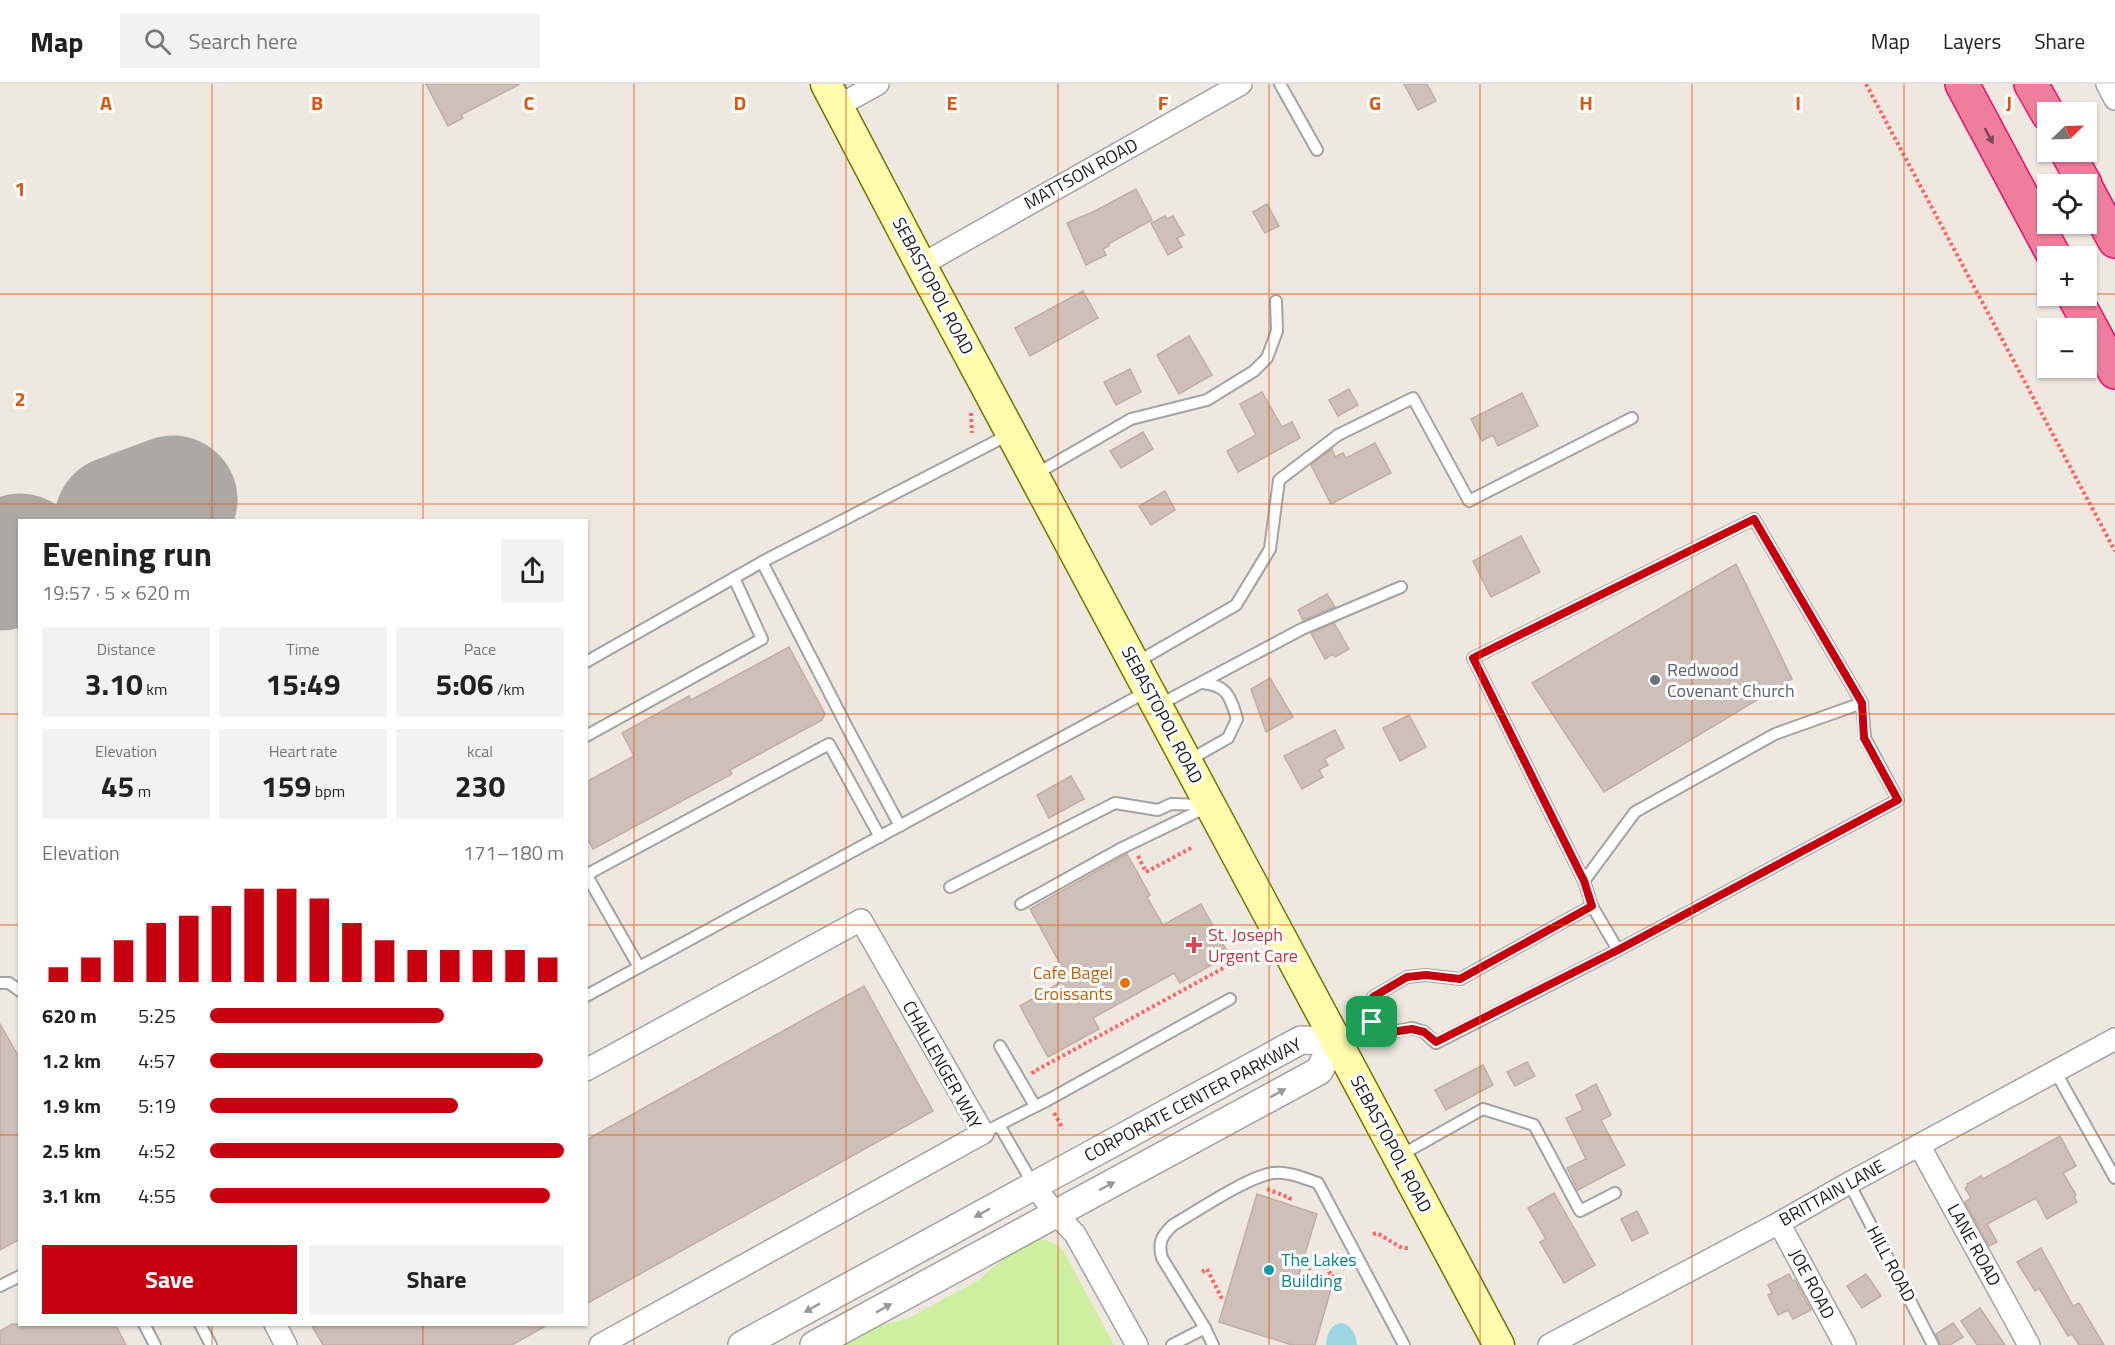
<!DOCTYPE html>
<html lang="en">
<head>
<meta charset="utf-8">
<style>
	body { margin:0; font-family:"Titillium Web",sans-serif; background:#f2f2f2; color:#222; height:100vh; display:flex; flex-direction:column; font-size:22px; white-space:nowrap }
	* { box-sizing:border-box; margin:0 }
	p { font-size:20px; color:#767676 }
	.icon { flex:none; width:33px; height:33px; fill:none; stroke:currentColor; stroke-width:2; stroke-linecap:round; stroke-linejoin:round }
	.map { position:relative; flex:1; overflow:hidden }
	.panel { position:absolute; left:18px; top:435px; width:570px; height:807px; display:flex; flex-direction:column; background:#fff; border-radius:0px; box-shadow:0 2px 4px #0004 }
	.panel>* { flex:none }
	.needle { width:39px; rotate:67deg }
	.controls { position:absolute; left:2037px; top:18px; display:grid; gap:12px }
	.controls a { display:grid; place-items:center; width:60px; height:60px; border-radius:0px; background:#fff; box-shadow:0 2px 4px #0004; font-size:30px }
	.pin { position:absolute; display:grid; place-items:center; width:51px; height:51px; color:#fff; margin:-26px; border-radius:12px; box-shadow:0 3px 9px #0006 }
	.round { display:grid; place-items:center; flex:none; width:63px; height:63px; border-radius:0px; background:#f2f2f2 }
	.head { display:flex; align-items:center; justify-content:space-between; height:102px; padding:0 24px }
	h1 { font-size:33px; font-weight:700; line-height:45px }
	.metrics { display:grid; grid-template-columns:repeat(3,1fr); gap:9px; height:102px; padding:6px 24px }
	.metrics div { display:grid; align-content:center; border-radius:0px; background:#f2f2f2; text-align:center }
	.metrics b { font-size:30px; font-weight:700 }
	.metrics small { font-size:16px; font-weight:400 }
	.metrics p { font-size:16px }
	.chart { height:168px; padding:12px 24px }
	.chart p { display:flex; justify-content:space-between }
	.chart svg { width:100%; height:108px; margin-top:6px; stroke:#c70010; stroke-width:6 }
	.action { display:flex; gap:12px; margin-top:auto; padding:12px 24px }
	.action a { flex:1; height:69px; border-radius:0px; background:#c70010; color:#fff; font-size:24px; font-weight:700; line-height:69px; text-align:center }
	.action a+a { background:#f2f2f2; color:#222 }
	ul { padding:0 24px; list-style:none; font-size:20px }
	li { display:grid; grid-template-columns:96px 72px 1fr; align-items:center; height:45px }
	li i { height:15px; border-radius:8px; background:#c70010 }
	header { display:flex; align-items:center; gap:36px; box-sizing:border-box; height:84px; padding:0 30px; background:#fff; border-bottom:2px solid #e0e0e0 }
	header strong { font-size:28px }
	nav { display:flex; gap:33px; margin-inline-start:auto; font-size:21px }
	.search { width:420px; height:54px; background:#f2f2f2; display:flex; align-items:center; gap:15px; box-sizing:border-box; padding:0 21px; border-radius:0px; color:#767676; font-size:22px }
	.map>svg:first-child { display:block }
	.grass { fill:#cdef9f }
	.water { fill:#9bd7e1 }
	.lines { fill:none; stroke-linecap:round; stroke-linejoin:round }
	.runway { stroke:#aca9a5; stroke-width:129 }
	.building { fill:#cec0b9; stroke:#c1ada1; stroke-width:1.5 }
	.service-casing { stroke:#a3a3a3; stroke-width:14 }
	.minor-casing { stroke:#a3a3a3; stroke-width:24 }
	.tertiary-casing { stroke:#a3a3a3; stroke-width:30 }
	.secondary-casing { stroke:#727500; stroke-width:33 }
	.motorway-casing { stroke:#e7126c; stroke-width:36 }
	.path { stroke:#ff6460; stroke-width:4; stroke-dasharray:3 3; stroke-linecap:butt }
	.service { stroke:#fff; stroke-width:10 }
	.minor { stroke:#fff; stroke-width:21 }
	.tertiary { stroke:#fff; stroke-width:27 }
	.secondary { stroke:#fffdad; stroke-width:30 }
	.motorway { stroke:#ef7e9c; stroke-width:33 }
	.oneway { fill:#7b4856 }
	.oneway2 { fill:#999 }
	.route-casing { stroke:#fff; stroke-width:12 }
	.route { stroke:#c70010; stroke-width:8 }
	.grid { fill:none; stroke:#de560d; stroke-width:1.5; stroke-opacity:0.55 }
	.worship-dot { fill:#6b7280; stroke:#fff; stroke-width:2 }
	.health-dot { fill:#e0444e; stroke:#fff; stroke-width:2 }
	.food-dot { fill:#e8710a; stroke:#fff; stroke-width:2 }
	.culture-dot { fill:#0f9aa8; stroke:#fff; stroke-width:2 }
	.labels { text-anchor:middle; stroke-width:6; stroke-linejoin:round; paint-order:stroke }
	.street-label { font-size:18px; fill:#1c1c1c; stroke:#fff }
	.worship-label { font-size:18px; fill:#5b616d; stroke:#fff; text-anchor:start }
	.health-label { font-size:18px; fill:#be3a42; stroke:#fff; text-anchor:start }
	.food-label { font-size:18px; fill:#c56008; stroke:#fff; text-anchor:end }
	.culture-label { font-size:18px; fill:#0d838f; stroke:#fff; text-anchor:start }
	.grid-label { font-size:20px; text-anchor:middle; font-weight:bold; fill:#de560d; stroke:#fff; stroke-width:6; stroke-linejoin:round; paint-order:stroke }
</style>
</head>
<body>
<header>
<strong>Map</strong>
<div class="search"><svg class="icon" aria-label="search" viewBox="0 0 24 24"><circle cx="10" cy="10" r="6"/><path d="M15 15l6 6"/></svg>Search here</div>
<nav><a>Map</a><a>Layers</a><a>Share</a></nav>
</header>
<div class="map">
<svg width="2115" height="1261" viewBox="0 0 2115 1261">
	<rect width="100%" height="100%" fill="#eee8e0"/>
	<polygon class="grass" points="1043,1155 1058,1161 1064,1168 1114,1261 843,1261 878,1242 909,1234 979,1196 1007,1171 1035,1156"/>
	<path class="water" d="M1340 1239C1352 1240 1356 1251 1357 1261H1326C1327 1251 1329 1242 1340 1239Z"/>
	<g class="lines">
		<g class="runway">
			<polyline points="119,436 173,416"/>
			<polyline points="0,482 20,474"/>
		</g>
	</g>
	<g class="building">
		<polygon points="426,0 520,0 461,31 463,34 448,42"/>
		<polygon points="1404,0 1427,0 1436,17 1418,26"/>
		<polygon points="1136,105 1152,136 1108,160 1109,162 1103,165 1106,171 1086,181 1067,139 1093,128"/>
		<polygon points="1267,120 1279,142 1265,149 1253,128"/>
		<polygon points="1165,132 1167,135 1173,132 1184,151 1177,154 1182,163 1168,171 1151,139"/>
		<polygon points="1083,207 1098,234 1030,272 1015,244"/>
		<polygon points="1189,252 1212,291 1179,310 1157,271"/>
		<polygon points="1130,285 1141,308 1116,321 1104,298"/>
		<polygon points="1349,305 1358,321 1338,332 1329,316"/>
		<polygon points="1262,308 1282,343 1292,338 1300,354 1238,388 1227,367 1256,351 1240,320"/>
		<polygon points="1522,309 1538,342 1498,362 1493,351 1482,357 1471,335"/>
		<polygon points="1143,348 1153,365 1121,384 1110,367"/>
		<polygon points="1375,359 1391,389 1331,420 1311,381 1332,365 1335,373 1343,369 1346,374"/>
		<polygon points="1165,407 1175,426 1151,441 1139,422"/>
		<polygon points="1521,452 1540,488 1491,513 1473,477"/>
		<polygon points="1736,480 1792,595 1604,708 1532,599"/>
		<polygon points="1327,510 1335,523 1303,536 1298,526"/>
		<polygon points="1334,539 1349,565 1335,573 1333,570 1325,575 1311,549"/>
		<polygon points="789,563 825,630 822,636 730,686 732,690 593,765 586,753 586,698 634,672 622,649 689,612 691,616"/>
		<polygon points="1270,594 1293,633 1266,648 1251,605"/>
		<polygon points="1409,631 1426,663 1400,677 1383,644"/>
		<polygon points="1335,646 1344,664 1324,675 1328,681 1319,686 1323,693 1302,705 1284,672"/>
		<polygon points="1071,692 1084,715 1049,734 1037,711"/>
		<polygon points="1127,770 1150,811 1147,813 1163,841 1201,820 1229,871 1180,899 1174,889 1093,934 1099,945 1048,973 1020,922 1068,894 1030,825"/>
		<polygon points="864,902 933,1027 586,1220 586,1056"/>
		<polygon points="0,940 20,975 20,1155 0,1166"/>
		<polygon points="1527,978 1535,992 1515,1002 1507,988"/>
		<polygon points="1483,981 1493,1001 1446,1026 1435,1006"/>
		<polygon points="1596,1000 1611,1031 1601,1036 1625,1081 1578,1106 1567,1084 1586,1075 1566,1034 1583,1026 1576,1011"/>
		<polygon points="2060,1052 2076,1082 2063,1089 2076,1111 2074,1113 2077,1118 2047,1135 2036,1114 1987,1140 1997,1158 1989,1162 1965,1118 1971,1114 1965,1104 1968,1102 1967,1100 1981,1092 1983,1095"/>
		<polygon points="1554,1109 1595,1181 1564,1199 1540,1158 1546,1155 1528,1124"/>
		<polygon points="1257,1110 1317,1130 1299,1190 1333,1198 1315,1261 1292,1261 1219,1238"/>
		<polygon points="1637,1127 1648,1149 1632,1157 1621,1135"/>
		<polygon points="2041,1164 2073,1222 2079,1219 2104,1261 2079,1261 2072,1250 2068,1252 2039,1204 2035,1207 2017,1178"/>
		<polygon points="1789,1190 1793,1197 1795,1196 1811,1226 1793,1235 1788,1226 1778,1231 1768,1211 1772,1209 1768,1201"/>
		<polygon points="1866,1190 1881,1212 1862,1224 1847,1202"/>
		<polygon points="1980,1224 2005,1261 1977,1261 1961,1237"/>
		<polygon points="1953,1239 1963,1253 1950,1261 1940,1261 1936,1250"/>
		<polygon points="12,1240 115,1240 126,1261 0,1261 0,1247"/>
		<polygon points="311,1240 549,1240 512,1261 323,1261"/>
	</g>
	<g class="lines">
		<g class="service-casing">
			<g id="service">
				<polyline points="1280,0 1317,66"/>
				<polyline points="1036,390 1131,335 1207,316 1254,287 1267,274 1277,247 1276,217"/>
				<polyline points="586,578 762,478"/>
				<polyline points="1137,578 1236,521 1270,465 1279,396 1338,351 1413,314 1469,417 1632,334"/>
				<polyline points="1157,622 1302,545 1401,503"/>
				<polyline points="586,652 762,555 734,494"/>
				<path d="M1189 676 1228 654 1237 635C1230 612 1227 601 1202 599"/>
				<polyline points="900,742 849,647 762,478 1008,351"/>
				<polyline points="586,790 639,883"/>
				<polyline points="586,791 829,660 880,753"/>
				<polyline points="1584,797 1635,728 1775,650 1862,619"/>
				<polyline points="950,803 1115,719 1158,726 1171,720 1207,721"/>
				<polyline points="1021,820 1120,765 1207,723"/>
				<polyline points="0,899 9,899 20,907"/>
				<polyline points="586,912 1146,608"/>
				<polyline points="1372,938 1392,948 1412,944 1424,948 1436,959 1618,866 1898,716 1865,654 1862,619 1754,435 1473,574 1584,797 1592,822 1618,866"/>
				<polyline points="1372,938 1373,913 1407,893 1426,891 1460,895 1592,822"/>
				<polyline points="1338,956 1372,938"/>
				<polyline points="1000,962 1035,1022"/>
				<polyline points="2055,987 2115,1094"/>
				<polyline points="999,1041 1033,1100"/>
				<polyline points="983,1049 1048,1016 1230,915"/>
				<polyline points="1401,1071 1483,1025 1534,1041 1580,1127 1615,1109"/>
				<polyline points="1849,1099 1933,1261"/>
				<polyline points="0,1202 20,1192"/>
				<polyline points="144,1240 155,1261"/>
				<polyline points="200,1240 211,1261"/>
				<polyline points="1205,1244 1213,1261"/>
				<path d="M1172 1261 1205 1244 1162 1174C1158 1159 1161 1152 1173 1141 1197 1127 1247 1093 1273 1089 1288 1087 1303 1094 1318 1099L1404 1261"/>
			</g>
		</g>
		<g class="minor-casing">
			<g id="minor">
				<polyline points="2107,0 2115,15"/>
				<polyline points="838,22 878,0"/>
				<polyline points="921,181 1241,0"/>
				<polyline points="586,986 861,836 983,1049 600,1261"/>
				<polyline points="1919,1061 2029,1261"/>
				<polyline points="1033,1100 1055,1129 1075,1150 1137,1261"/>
				<polyline points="1779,1139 1845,1261"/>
				<polyline points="275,1240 286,1261"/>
				<polyline points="1549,1261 1779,1139 1849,1099 2115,955"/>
			</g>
		</g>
		<g class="tertiary-casing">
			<polyline id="tertiary" points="742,1261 1301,956 1335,957 1319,987 814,1261"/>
		</g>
		<g class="secondary-casing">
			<polyline id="secondary" points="826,0 921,181 1499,1261"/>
		</g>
		<g class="motorway-casing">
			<g id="motorway">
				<polyline points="1962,0 2054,172"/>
				<polyline points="2031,0 2048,30"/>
				<polyline points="2067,68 2085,100"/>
				<polyline points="2086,104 2115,157"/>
				<polyline points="2074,212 2115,288"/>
			</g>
		</g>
		<g class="path">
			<polyline points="1866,0 2115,467"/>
			<polyline points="971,329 972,349"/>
			<polyline points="1138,772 1146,788 1193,763"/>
			<polyline points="1034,990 1033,988 1251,869"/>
			<polyline points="1054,1029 1063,1045"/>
			<polyline points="1267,1105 1290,1114 1289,1118"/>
			<polyline points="1373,1150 1377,1149 1402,1164 1409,1164"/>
			<polyline points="1323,1177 1332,1193 1337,1190"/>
			<polyline points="1308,1185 1339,1168"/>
			<polyline points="1202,1188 1207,1185 1222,1215"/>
		</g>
		<use href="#service" class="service"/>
		<use href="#minor" class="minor"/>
		<use href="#tertiary" class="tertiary"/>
		<use href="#secondary" class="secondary"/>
		<use href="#motorway" class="motorway"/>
	</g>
	<defs><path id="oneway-solid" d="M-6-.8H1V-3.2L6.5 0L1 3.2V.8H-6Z" transform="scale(1.5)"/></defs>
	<use class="oneway" href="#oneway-solid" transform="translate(1989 52) rotate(62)"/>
	<g class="oneway2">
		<use href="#oneway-solid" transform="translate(1278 1009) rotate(-29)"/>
		<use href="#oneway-solid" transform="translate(1107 1102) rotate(-28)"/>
		<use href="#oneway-solid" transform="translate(982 1129) rotate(151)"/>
		<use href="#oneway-solid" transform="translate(812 1224) rotate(151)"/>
		<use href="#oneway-solid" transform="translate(884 1224) rotate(-29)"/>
	</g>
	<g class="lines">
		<g class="route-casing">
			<polygon id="route" points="1754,435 1862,619 1864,654 1898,716 1618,866 1436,958 1424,948 1412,945 1392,948 1372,938 1373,913 1407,893 1426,891 1460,895 1592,822 1584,797 1473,574"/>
		</g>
		<use href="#route" class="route"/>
	</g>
	<path class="grid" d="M212 0V436M423 0V436M634 0V1261M846 0V1261M1058 0V1261M1269 0V1261M1480 0V1261M1692 0V1261M1904 0V1261M0 210H2048M2086 210H2115M0 420H2115M0 630H20M586 630H2115M0 841H20M586 841H2115M0 1051H20M586 1051H2115M212 1240V1261M423 1240V1261"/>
	<circle class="worship-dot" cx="1655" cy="596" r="6"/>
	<path class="health-dot" d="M1191 852h6v6h6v6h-6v6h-6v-6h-6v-6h6z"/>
	<circle class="food-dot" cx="1125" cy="899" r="6"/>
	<circle class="culture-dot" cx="1269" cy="1186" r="6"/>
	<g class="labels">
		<g class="street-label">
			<text transform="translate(1081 90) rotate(-29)" y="6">MATTSON ROAD</text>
			<text transform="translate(933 202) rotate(62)" y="6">SEBASTOPOL ROAD</text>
			<text transform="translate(1162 631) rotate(62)" y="6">SEBASTOPOL ROAD</text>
			<text transform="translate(942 981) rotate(61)" y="6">CHALLENGER WAY</text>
			<text transform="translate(1193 1016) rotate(-28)" y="6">CORPORATE CENTER PARKWAY</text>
			<text transform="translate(1391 1060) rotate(62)" y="6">SEBASTOPOL ROAD</text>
			<text transform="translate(1832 1109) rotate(-29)" y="6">BRITTAIN LANE</text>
			<text transform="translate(1974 1161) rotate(61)" y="6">LANE ROAD</text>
			<text transform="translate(1891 1180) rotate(62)" y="6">HILL ROAD</text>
			<text transform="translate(1812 1200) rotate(62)" y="6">JOE ROAD</text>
		</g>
		<g class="worship-label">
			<text x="1667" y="592">Redwood<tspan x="1667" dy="21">Covenant Church</tspan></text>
		</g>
		<g class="health-label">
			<text x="1208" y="857">St. Joseph<tspan x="1208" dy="21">Urgent Care</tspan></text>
		</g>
		<g class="food-label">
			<text x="1113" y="895">Cafe Bagel<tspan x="1113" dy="21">Croissants</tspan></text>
		</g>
		<g class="culture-label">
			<text x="1281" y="1182">The Lakes<tspan x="1281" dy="21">Building</tspan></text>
		</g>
	</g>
	<g class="grid-label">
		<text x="106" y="26">A</text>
		<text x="317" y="26">B</text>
		<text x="529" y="26">C</text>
		<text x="740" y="26">D</text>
		<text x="952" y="26">E</text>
		<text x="1163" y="26">F</text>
		<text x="1375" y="26">G</text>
		<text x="1586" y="26">H</text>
		<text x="1798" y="26">I</text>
		<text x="2009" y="26">J</text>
		<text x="20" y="112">1</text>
		<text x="20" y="322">2</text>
	</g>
</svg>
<div class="controls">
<a><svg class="needle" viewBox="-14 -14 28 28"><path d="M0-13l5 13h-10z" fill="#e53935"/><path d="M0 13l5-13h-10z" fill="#767676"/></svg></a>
<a><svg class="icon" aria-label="locate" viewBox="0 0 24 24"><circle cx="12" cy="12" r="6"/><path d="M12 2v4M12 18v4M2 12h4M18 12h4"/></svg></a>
<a>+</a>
<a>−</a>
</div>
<div class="pin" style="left:1372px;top:938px;background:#1e9e55"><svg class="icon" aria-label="arrive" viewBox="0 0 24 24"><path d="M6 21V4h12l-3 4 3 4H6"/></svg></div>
<section class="panel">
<div class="head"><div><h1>Evening run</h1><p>19:57 · 5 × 620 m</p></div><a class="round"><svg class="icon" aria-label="share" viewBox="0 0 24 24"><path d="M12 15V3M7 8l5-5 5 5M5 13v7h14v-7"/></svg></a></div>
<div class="metrics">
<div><p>Distance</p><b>3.10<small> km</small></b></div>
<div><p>Time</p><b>15:49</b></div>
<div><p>Pace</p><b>5:06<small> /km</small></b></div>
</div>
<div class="metrics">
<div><p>Elevation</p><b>45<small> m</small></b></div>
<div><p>Heart rate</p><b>159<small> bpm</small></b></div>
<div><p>kcal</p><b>230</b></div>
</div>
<div class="chart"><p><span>Elevation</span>171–180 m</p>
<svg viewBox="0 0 160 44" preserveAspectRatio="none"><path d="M5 44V38M15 44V34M25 44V27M35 44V20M45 44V17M55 44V13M65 44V6M75 44V6M85 44V10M95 44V20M105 44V27M115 44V31M125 44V31M135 44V31M145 44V31M155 44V34"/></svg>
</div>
<ul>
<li><b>620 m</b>5:25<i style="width:66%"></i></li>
<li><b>1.2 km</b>4:57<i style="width:94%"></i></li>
<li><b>1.9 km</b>5:19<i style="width:70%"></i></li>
<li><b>2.5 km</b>4:52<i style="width:100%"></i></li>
<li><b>3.1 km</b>4:55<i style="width:96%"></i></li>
</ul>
<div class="action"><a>Save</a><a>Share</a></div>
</section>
</div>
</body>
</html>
